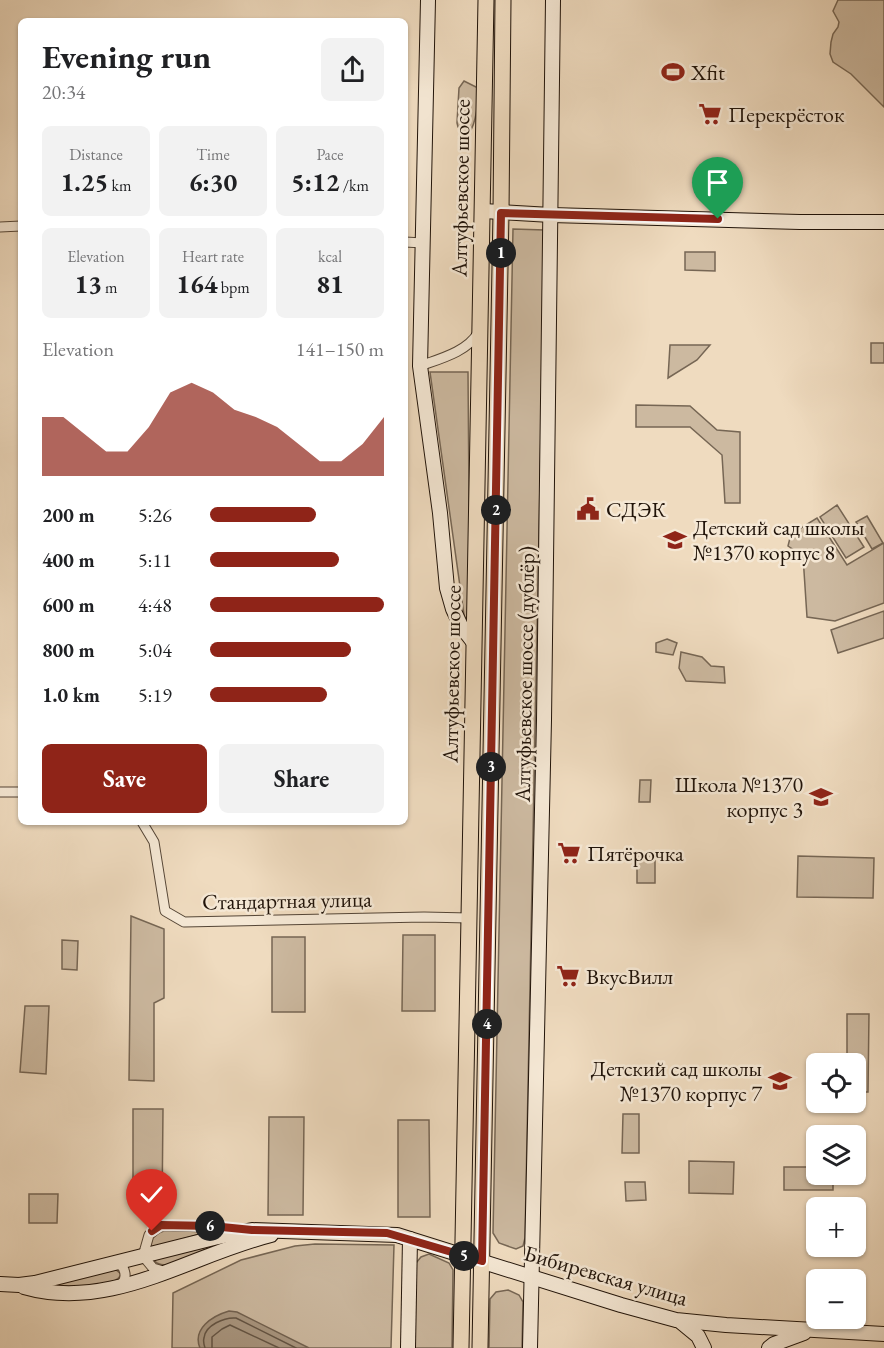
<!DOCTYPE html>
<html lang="en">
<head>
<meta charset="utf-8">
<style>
	body { margin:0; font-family:"EB Garamond",serif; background:#f2f2f2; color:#202124; height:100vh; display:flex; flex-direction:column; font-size:22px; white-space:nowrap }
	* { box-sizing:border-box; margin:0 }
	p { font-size:20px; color:#757577 }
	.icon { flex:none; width:33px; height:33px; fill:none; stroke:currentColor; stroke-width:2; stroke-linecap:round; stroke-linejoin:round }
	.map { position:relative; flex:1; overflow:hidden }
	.drawer { position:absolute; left:18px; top:18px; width:390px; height:807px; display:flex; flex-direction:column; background:#fff; border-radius:9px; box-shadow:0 2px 4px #0004 }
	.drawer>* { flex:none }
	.buttons { position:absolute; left:806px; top:1053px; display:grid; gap:12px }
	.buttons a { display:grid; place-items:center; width:60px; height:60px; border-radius:9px; background:#fff; box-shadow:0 2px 4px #0004; font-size:30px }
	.pin { position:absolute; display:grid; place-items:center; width:51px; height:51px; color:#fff; margin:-62px -26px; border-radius:50% 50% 50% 0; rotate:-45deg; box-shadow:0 0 6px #0007 }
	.pin .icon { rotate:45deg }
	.km { position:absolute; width:30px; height:30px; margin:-15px; border-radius:50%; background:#222; color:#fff; font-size:16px; line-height:30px; text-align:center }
	.round { display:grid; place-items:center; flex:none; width:63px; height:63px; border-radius:9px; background:#f2f2f2 }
	.head { display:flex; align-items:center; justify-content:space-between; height:102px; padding:0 24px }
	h1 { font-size:33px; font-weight:700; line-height:45px }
	.metrics { display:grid; grid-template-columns:repeat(3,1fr); gap:9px; height:102px; padding:6px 24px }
	.metrics div { display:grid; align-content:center; border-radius:9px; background:#f2f2f2; text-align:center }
	.metrics b { font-size:26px; font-weight:700 }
	.metrics small { font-size:16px; font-weight:400 }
	.metrics p { font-size:16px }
	.chart { height:168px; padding:12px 24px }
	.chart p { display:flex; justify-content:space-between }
	.chart svg { width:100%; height:108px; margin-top:6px; fill:#8f2418; opacity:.7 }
	.button { display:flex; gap:12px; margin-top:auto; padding:12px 24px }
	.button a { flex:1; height:69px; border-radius:9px; background:#8f2418; color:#fff; font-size:24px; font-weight:700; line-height:69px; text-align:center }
	.button a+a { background:#f2f2f2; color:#202124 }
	ul { padding:0 24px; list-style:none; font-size:20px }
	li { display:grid; grid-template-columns:96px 72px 1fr; align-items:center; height:45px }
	li i { height:15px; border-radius:8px; background:#8f2418 }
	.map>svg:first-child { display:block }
	.green { fill:#ccb9a0; stroke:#766654; stroke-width:1.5 }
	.water { fill:#a99781; stroke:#726251; stroke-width:1.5 }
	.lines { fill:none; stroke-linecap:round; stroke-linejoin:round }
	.shore { stroke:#645545; stroke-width:1.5 }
	.street-casing { stroke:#544536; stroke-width:11 }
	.secondary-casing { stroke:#201309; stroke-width:16 }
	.primary-casing { stroke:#201309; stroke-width:17 }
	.street { stroke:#f5e8d5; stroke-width:9 }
	.secondary { stroke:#f5e8d5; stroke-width:14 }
	.primary { stroke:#efdbbf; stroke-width:15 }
	.route-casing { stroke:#fff; stroke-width:12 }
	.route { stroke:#8f2418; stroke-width:8 }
	.labels { text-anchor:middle; stroke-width:5; stroke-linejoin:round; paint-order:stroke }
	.poi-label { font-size:22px; fill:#201309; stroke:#f5e8d5; text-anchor:start }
	.street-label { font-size:22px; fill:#201309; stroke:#f5e8d5 }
</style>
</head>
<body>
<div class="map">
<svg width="884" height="1348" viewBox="0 0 884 1348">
	<rect width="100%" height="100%" fill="#efdbbf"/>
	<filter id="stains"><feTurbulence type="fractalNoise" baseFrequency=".00333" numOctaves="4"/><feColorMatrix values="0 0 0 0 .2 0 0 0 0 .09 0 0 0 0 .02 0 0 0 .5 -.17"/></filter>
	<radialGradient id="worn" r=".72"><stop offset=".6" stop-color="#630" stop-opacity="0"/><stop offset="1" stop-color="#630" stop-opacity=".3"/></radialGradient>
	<g class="green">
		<polygon points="838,0 884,0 884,107 851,74 833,62 830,54 831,42 833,34 838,27 839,22 833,11"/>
		<path d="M464 81 478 88C479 100 476 124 469 133L464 134 458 127 457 123 459 88Z"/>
		<polygon points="513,229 545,230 525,1238 523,1246 516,1249 499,1243 493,1233"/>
		<polygon points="685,252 715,252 715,271 685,270"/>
		<rect x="871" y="343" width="13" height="20"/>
		<polygon points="670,345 710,345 697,360 668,378"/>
		<polygon points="430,372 468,372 470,625 465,622"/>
		<polygon points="636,405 690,406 717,430 740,432 740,503 725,503 722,455 690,427 636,427"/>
		<polygon points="837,505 864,547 846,558 820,517"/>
		<polygon points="867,516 883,543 872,549 856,522"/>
		<polygon points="817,518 847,565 884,543 884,603 835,621 807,617 803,556 788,546 791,534"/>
		<polygon points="884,611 884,638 838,653 831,630"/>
		<polygon points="667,639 677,643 673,655 656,652 656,643"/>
		<polygon points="681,652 702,657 711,666 724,667 725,683 686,681 679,668"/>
		<polygon points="640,780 651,780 650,802 639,802"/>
		<polygon points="655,856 655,883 637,883 637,856"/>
		<polygon points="798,856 874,858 873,898 797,897"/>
		<polygon points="131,916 164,929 164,998 154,1003 154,1081 129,1080"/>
		<polygon points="403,935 435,935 435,1011 402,1011"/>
		<rect x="272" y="937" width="33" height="75"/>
		<polygon points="62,940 78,941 77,970 62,969"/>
		<polygon points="25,1006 49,1006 46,1074 20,1072"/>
		<polygon points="847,1014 869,1014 868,1092 855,1092 855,1064 847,1063"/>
		<polygon points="133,1109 163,1109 162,1211 133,1210"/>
		<polygon points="623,1114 639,1114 639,1153 622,1153"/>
		<polygon points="269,1117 304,1117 303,1215 268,1215"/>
		<polygon points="398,1120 429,1120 430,1217 398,1217"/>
		<polygon points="689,1161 734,1162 733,1194 689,1193"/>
		<polygon points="784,1167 816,1167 816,1174 833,1175 833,1190 784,1190"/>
		<polygon points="625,1182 645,1182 646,1200 626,1201"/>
		<polygon points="29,1194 58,1194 57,1223 29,1223"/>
		<path d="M164 1231H207L208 1232 149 1248C150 1237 155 1234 164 1231Z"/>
		<path d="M214 1243 216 1247 169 1265C163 1265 155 1265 152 1257Z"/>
		<polygon points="315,1244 394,1245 391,1348 172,1348 173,1293 241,1260 295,1246"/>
		<polygon points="429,1254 449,1263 453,1270 452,1348 413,1348 416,1263 421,1257"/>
		<path d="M115 1269 121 1274C117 1290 58 1287 44 1284Z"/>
		<polygon points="508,1290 519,1295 523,1302 522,1348 489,1348 490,1299 496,1292"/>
	</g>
	<path class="water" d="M229 1311 237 1312 309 1348H200C192 1329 212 1316 229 1311Z"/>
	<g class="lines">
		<g class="shore">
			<path d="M205 1348C204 1345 203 1341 204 1338 205 1325 225 1317 236 1318L296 1348"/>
			<polyline points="212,1348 212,1337 222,1329 230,1325 279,1348"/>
		</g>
		<g class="street-casing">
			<g id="street">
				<polyline points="0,227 21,226"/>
				<polyline points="405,242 423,243"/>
				<path d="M420 366C439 359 467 352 478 333"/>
				<polyline points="0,792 21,792"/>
				<polyline points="142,822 154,842 165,911 184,922 424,917 469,918"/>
				<path d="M115 1263 122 1266C127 1274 126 1281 119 1286"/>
				<polyline points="167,1272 153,1268 143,1256 149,1235 161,1225 240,1229"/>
			</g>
		</g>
		<g class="secondary-casing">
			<g id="secondary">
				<polyline points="428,0 420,366 440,513 447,588 453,609 461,626 474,643"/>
				<polyline points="483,211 551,215 800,222 884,222"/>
				<polyline points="0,1284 19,1285 35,1283 214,1238 252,1230 397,1235 621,1305 676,1320 726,1325 884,1334"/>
				<path d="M24 1287C111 1312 190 1255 271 1235"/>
				<polyline points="681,1322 698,1336 704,1348"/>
				<polyline points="408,1348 410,1239"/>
				<polyline points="530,1348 544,720 553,0"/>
				<polyline points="769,1348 774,1344 804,1333"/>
			</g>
		</g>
		<g class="primary-casing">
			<g id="primary">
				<polyline points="461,1348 486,0"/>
				<polyline points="480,1348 501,213 503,0"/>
			</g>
		</g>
		<use href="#street" class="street"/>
		<use href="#secondary" class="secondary"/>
		<use href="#primary" class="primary"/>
	</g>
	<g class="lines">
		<g class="route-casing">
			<polyline id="route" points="152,1231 161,1225 212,1226 252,1230 387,1233 482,1261 501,213 718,219"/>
		</g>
		<use href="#route" class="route"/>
	</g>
	<defs>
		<g id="stadium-bare" transform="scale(1.8)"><path d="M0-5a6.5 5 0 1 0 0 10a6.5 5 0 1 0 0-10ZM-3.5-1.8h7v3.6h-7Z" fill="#8f2418" stroke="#f5e8d5" stroke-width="2.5" paint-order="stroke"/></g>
		<g id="supermarket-bare" transform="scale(1.8)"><path d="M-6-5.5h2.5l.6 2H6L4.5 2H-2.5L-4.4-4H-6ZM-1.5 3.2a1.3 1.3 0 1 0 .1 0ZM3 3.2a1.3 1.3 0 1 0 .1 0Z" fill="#8f2418" stroke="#f5e8d5" stroke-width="2.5" paint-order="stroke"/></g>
		<g id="civic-bare" transform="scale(1.8)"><path d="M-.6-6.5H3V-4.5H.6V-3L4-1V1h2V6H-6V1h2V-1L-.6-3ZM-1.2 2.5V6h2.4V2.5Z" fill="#8f2418" stroke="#f5e8d5" stroke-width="2.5" paint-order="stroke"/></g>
		<g id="school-bare" transform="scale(1.8)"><path d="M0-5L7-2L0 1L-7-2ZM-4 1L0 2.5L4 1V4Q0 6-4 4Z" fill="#8f2418" stroke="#f5e8d5" stroke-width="2.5" paint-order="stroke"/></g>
	</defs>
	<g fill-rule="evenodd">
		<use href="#stadium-bare" x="673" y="72"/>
		<use href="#supermarket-bare" x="710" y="114"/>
		<use href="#civic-bare" x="588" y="509"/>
		<use href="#school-bare" x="675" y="540"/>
		<use href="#school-bare" x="821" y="797"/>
		<use href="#supermarket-bare" x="569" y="853"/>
		<use href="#supermarket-bare" x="568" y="976"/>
		<use href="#school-bare" x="780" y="1081"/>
	</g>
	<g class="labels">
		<g class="poi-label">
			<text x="691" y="80">Xfit</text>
			<text x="728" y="122">Перекрёсток</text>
			<text x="606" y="517">СДЭК</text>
			<text x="693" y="535">Детский сад школы<tspan x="693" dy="25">№1370 корпус 8</tspan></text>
			<text x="803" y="792" text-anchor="end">Школа №1370<tspan x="803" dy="25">корпус 3</tspan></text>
			<text x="587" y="861">Пятёрочка</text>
			<text x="586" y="984">ВкусВилл</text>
			<text x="762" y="1076" text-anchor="end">Детский сад школы<tspan x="762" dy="25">№1370 корпус 7</tspan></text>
		</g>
		<g class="street-label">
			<text transform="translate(460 188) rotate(-89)" y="8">Алтуфьевское шоссе</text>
			<text transform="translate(451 674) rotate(-89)" y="8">Алтуфьевское шоссе</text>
			<text transform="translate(524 674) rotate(-89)" y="8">Алтуфьевское шоссе (дублёр)</text>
			<text transform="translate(287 900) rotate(-1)" y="8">Стандартная улица</text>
			<text transform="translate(606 1275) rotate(16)" y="8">Бибиревская улица</text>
		</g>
	</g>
	<rect width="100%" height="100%" filter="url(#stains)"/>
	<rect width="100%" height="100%" fill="url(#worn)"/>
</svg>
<div class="buttons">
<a><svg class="icon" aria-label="locate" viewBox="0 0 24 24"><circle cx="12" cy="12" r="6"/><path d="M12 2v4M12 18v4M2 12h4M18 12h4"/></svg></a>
<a><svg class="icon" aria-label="layers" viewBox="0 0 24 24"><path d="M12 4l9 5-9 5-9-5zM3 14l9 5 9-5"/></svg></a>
<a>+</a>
<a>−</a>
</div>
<div class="pin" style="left:718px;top:219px;background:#1e9e55"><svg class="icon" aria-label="arrive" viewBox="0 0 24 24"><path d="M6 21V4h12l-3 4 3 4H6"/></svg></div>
<div class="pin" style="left:152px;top:1231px;background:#d93025"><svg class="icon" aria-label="check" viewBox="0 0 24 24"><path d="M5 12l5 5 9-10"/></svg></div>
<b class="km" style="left:501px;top:253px">1</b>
<b class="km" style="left:496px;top:510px">2</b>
<b class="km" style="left:491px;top:767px">3</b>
<b class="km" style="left:487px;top:1024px">4</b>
<b class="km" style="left:464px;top:1256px">5</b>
<b class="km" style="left:210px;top:1226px">6</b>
<section class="drawer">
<div class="head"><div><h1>Evening run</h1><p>20:34</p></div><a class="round"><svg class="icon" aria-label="share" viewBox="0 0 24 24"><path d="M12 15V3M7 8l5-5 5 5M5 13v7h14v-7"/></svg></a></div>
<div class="metrics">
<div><p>Distance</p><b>1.25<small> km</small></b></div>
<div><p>Time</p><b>6:30</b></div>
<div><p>Pace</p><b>5:12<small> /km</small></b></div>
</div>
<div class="metrics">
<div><p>Elevation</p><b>13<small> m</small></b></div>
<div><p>Heart rate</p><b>164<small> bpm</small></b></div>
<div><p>kcal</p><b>81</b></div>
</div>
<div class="chart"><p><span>Elevation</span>141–150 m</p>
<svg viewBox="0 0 160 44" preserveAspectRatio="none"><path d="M0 44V20L10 20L20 27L30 34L40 34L50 24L60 10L70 6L80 10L90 17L100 20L110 24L120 31L130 38L140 38L150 31L160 20V44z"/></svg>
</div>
<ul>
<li><b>200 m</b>5:26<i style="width:61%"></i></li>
<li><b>400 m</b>5:11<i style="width:74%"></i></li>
<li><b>600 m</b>4:48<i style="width:100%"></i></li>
<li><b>800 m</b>5:04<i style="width:81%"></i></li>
<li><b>1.0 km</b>5:19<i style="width:67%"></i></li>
</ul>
<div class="button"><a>Save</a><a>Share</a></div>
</section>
</div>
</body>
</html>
